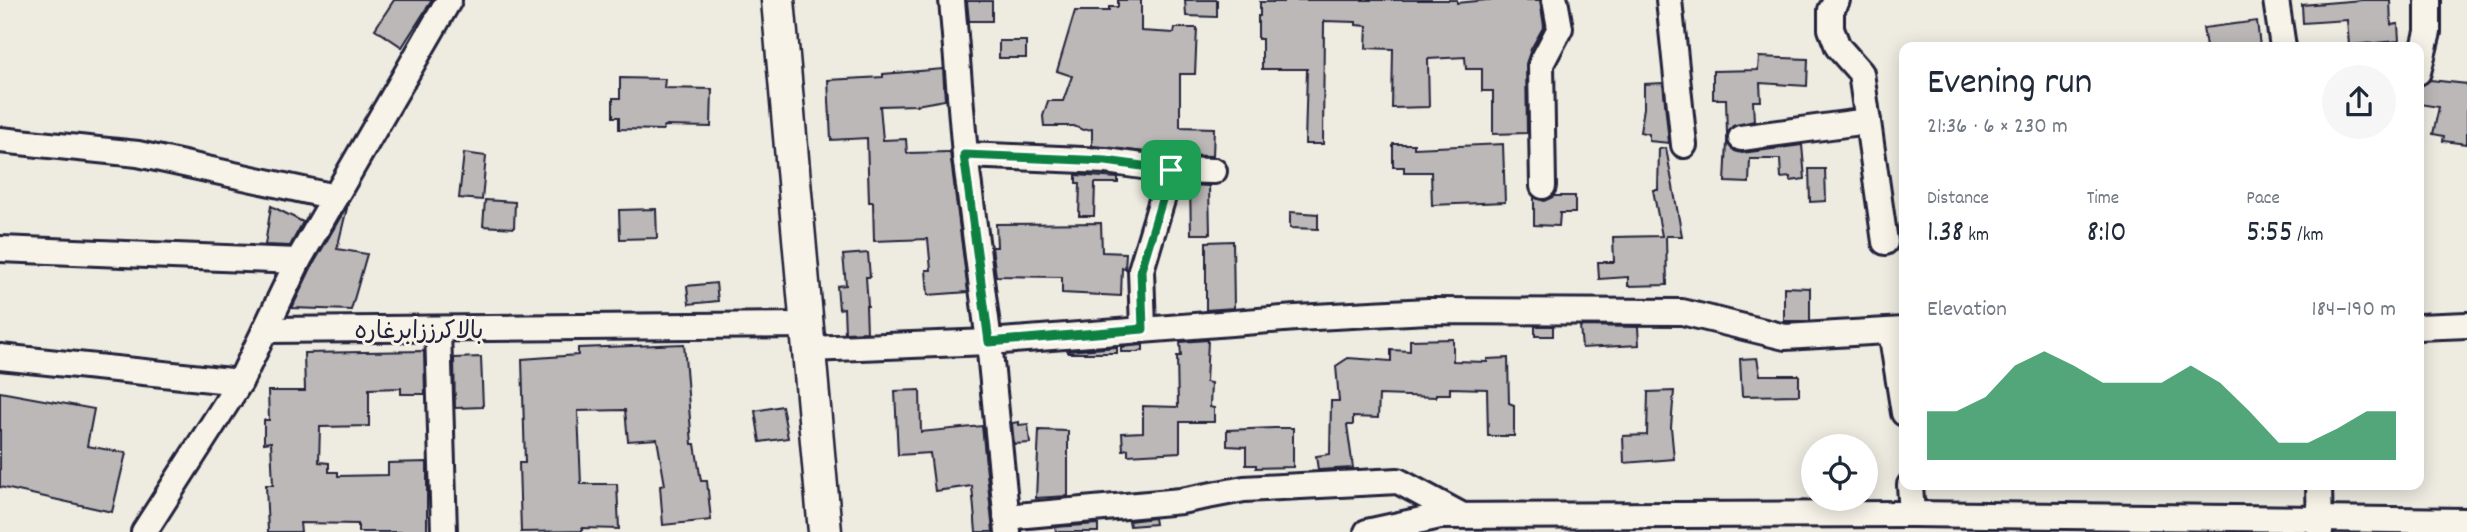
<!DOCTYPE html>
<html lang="en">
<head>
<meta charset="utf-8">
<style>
	body { margin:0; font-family:Dekko,"Playpen Sans Arabic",sans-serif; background:#f6f6f7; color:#1f2937; height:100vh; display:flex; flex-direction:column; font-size:26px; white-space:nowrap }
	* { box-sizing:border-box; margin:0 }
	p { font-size:23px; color:#747a83 }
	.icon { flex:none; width:38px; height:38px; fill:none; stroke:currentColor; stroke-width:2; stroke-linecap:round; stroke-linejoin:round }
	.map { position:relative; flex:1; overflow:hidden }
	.panel { position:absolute; left:1899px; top:42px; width:525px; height:448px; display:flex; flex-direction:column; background:#fff; border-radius:14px; box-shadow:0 4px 18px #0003 }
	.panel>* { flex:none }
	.tools { position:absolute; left:1801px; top:434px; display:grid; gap:14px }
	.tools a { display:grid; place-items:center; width:77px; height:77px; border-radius:50%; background:#fff; box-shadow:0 4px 18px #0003; font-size:35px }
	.pin { position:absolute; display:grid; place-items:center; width:60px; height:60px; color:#fff; margin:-30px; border-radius:14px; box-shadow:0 4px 10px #0006 }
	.round { display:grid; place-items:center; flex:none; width:74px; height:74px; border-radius:37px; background:#f6f6f7 }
	.overview { display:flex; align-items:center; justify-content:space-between; height:119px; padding:0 28px }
	h1 { font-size:38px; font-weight:600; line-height:52px }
	.figures { display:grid; grid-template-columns:repeat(3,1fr); gap:10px; height:119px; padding:7px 28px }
	.figures div { display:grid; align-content:center }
	.figures b { font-size:30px; font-weight:600 }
	.figures small { font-size:19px; font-weight:400 }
	.figures p { font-size:19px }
	.chart { height:196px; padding:14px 28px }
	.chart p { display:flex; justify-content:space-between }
	.chart svg { width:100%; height:126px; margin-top:7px; fill:#0b8043; opacity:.7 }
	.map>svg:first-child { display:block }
	.building { fill:#bbb8b7; stroke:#22223b; stroke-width:2 }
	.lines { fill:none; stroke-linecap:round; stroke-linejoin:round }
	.minor-casing { stroke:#22223b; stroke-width:30 }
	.major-casing { stroke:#22223b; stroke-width:37 }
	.minor { stroke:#f7f3e8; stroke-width:24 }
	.major { stroke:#f7f3e8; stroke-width:32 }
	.route-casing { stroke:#fff; stroke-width:14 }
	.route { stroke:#0b8043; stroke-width:9 }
	.labels { text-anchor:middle; stroke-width:6; stroke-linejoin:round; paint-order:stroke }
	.street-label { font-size:24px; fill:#22223b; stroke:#f7f3e8 }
</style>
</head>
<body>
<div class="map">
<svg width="2467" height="532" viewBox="0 0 2467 532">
	<rect width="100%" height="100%" fill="#eeebe1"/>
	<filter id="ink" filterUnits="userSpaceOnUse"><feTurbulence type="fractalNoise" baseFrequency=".0143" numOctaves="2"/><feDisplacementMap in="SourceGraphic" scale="14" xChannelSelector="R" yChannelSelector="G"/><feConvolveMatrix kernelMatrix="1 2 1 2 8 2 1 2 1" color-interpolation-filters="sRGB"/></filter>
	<g filter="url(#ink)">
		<g class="building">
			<polygon points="394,0 432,0 402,47 375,29"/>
			<polygon points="1118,0 1141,0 1141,31 1174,33 1175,28 1197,28 1195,74 1180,74 1180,127 1214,128 1213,156 1172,155 1092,146 1092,129 1083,130 1074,126 1044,126 1043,116 1048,101 1063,101 1072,76 1057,71 1075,11 1109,11 1109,7 1118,7"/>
			<polygon points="1185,0 1217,0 1217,17 1186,16"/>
			<polygon points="1284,0 1457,0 1457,3 1487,0 1540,0 1544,26 1531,49 1526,64 1527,133 1493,134 1493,91 1482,91 1482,69 1466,69 1465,57 1428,59 1429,107 1392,108 1393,49 1366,48 1367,26 1356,25 1356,22 1324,21 1323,144 1305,144 1307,69 1262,69 1262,39 1258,39 1258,16 1260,16 1260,2 1284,2"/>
			<polygon points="2362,0 2390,0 2391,25 2398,24 2399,41 2349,45 2347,20 2303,23 2302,5"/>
			<polygon points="967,1 992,1 992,21 969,21"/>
			<polygon points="2257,21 2260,47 2206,47 2203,28"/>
			<rect x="999" y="41" width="27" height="17"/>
			<polygon points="1759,57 1808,59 1807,86 1760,83 1761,101 1753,101 1754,121 1733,126 1727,134 1726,99 1713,99 1713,71 1758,70"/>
			<polygon points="943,69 945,100 916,105 880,106 883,140 906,139 907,153 950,152 968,292 928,295 926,270 931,270 928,239 874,241 873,202 869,202 867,138 831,140 828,80 883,77 883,74"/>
			<polygon points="620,78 665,79 664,88 712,89 711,127 664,126 663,130 619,129 619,117 613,117 613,98 620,98"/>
			<polygon points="2430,80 2467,84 2467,144 2443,141 2444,136 2433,134 2439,107 2419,104 2421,86"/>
			<polygon points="1663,83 1669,143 1649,141 1649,134 1640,132 1644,108 1644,84"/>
			<polygon points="1727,142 1735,151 1742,153 1802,145 1805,179 1790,181 1790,177 1781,178 1780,159 1750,159 1749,183 1725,182"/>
			<polygon points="1393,144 1414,144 1414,148 1503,144 1505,202 1432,205 1431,172 1404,172 1404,167 1393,167"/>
			<polygon points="1666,148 1682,236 1666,236 1667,285 1628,286 1628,277 1599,279 1598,262 1614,262 1613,237 1662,236 1653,190 1658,190 1659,149"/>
			<polygon points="464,153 486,156 482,200 459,198"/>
			<polygon points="1809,169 1825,169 1826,201 1810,202"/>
			<polygon points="1076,175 1118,178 1118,183 1095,183 1094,216 1079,216 1080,183 1076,183"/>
			<polygon points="1190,185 1209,186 1210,234 1191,234"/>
			<polygon points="1554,196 1575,196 1575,213 1560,213 1559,226 1534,225 1534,197 1544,201"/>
			<polygon points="485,200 515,202 514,228 483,226"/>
			<polygon points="348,204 337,249 367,254 351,310 292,308 311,268"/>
			<polygon points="271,206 303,222 290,246 265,245"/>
			<polygon points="656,209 657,238 620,239 619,210"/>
			<polygon points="1290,212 1318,214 1318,229 1290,228"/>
			<polygon points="1101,223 1102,252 1126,253 1125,269 1122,268 1121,296 1062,293 1062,277 996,276 992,247 997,247 996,224"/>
			<polygon points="1233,241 1234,308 1206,310 1206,242"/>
			<polygon points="868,253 870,277 866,277 868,306 866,306 867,332 845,333 844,308 839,309 837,286 846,285 843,255"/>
			<polygon points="716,283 718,301 689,304 687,286"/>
			<polygon points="1784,287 1810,288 1810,321 1784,321"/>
			<rect x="1535" y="326" width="18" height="10"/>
			<polygon points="1580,326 1638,327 1639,345 1582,348"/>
			<polygon points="1453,339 1453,361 1487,362 1487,359 1508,358 1509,403 1514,405 1514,436 1488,436 1487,389 1450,388 1450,394 1436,394 1436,397 1379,395 1378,418 1353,417 1353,425 1347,425 1353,468 1318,470 1316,456 1330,454 1331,401 1339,401 1336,366 1348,358 1391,361 1391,350 1410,351 1410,340"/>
			<polygon points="1208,340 1206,382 1211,383 1210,407 1214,408 1214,422 1180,422 1180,452 1128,455 1128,449 1123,450 1122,433 1143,432 1143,406 1178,407 1177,356 1181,356 1180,342"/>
			<polygon points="684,344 692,444 695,444 701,481 707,481 711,520 663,525 660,486 665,485 657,439 628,441 625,410 578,411 581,484 617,484 619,529 582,528 582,531 521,532 519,463 525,463 522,359 578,355 578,348"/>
			<polygon points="1143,345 1143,350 1138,352 1121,352 1121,347"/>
			<polygon points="1117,347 1117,353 1068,353 1068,351"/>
			<polygon points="424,351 425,394 401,394 401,388 369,389 369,426 320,427 319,462 329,463 329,472 338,472 338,476 388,475 388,463 427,462 427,532 358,532 358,524 300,523 301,532 268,532 266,485 273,485 271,442 264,443 264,420 269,420 268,391 305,391 304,353"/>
			<polygon points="481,357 483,407 455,408 454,358"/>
			<polygon points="1757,358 1760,375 1799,375 1799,395 1742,396 1740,359"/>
			<polygon points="920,390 921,432 982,426 993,532 976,532 972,486 935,491 930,453 898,455 895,391"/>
			<polygon points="1674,391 1671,427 1674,459 1624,463 1623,436 1647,435 1648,392"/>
			<polygon points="0,392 94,409 87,446 126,453 112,512 0,487"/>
			<polygon points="782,406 788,438 760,442 755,411"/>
			<polygon points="1019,422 1019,425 1028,424 1030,443 1014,444 1012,423"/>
			<polygon points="1274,428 1293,428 1293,467 1256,468 1256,465 1246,465 1246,447 1227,446 1227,430"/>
			<polygon points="1039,430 1068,431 1068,496 1036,498"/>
			<polygon points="1154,518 1155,524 1130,526 1129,521"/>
			<polygon points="1098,524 1098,532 1056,532 1055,527"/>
		</g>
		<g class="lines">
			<g class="minor-casing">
				<g id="minor">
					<polyline points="952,0 965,155 989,342 1008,532"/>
					<polyline points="1669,0 1684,145"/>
					<polyline points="1837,0 1831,10 1831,29 1838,47 1861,73 1885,242"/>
					<polyline points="2276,0 2283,47"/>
					<polyline points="2418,72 2428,32 2428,0"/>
					<polyline points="1741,138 1868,121"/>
					<polyline points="0,140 138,154 335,197"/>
					<polyline points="965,155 1106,161 1171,170 1214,171"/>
					<polyline points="1543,186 1541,64 1560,28 1555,0"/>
					<polyline points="0,249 298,261"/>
					<polyline points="2418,327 2467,325"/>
					<polyline points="1143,329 1141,270 1171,170"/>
					<polyline points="265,330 298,261 449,0"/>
					<polyline points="438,330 444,532"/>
					<polyline points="1891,331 1904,413"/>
					<polyline points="809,349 989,342 1296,318 1428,311 1682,312 1785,337 1904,330"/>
					<polyline points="0,357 240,382"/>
					<polyline points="1910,485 1912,514"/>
					<polyline points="2319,485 2320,532"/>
					<polyline points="1006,517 1181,501 1244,489 1398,481 1461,515"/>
					<polyline points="144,532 240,382 265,330 808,325"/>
					<polyline points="1367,532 1440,516 1912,514 2467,521"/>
				</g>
			</g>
			<g class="major-casing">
				<polyline id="major" points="778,0 825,532"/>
			</g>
			<use href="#minor" class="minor"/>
			<use href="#major" class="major"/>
		</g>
	</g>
	<g class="lines" filter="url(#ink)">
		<g class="route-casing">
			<polygon id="route" points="964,155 1106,161 1171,170 1141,270 1143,329 989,342"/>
		</g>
		<use href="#route" class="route"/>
	</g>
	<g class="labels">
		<g class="street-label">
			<text x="419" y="338">بالاکرززابرغاره</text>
		</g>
	</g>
</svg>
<div class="tools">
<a><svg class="icon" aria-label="locate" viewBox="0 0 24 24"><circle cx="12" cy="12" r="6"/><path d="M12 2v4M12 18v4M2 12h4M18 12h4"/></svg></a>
</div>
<div class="pin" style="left:1171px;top:170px;background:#1e9e55"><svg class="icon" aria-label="arrive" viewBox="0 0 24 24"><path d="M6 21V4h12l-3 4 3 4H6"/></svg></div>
<section class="panel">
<div class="overview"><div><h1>Evening run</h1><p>21:36 · 6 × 230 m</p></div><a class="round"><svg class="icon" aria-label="share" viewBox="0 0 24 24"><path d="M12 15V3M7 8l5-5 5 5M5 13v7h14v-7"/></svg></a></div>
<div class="figures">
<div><p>Distance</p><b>1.38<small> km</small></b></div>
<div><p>Time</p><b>8:10</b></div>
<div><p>Pace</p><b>5:55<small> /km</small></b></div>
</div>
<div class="chart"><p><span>Elevation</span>184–190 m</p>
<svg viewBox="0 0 160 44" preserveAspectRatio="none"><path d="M0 44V27L10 27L20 22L30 11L40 6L50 11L60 17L70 17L80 17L90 11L100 17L110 27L120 38L130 38L140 33L150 27L160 27V44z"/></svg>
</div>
</section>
</div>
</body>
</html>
